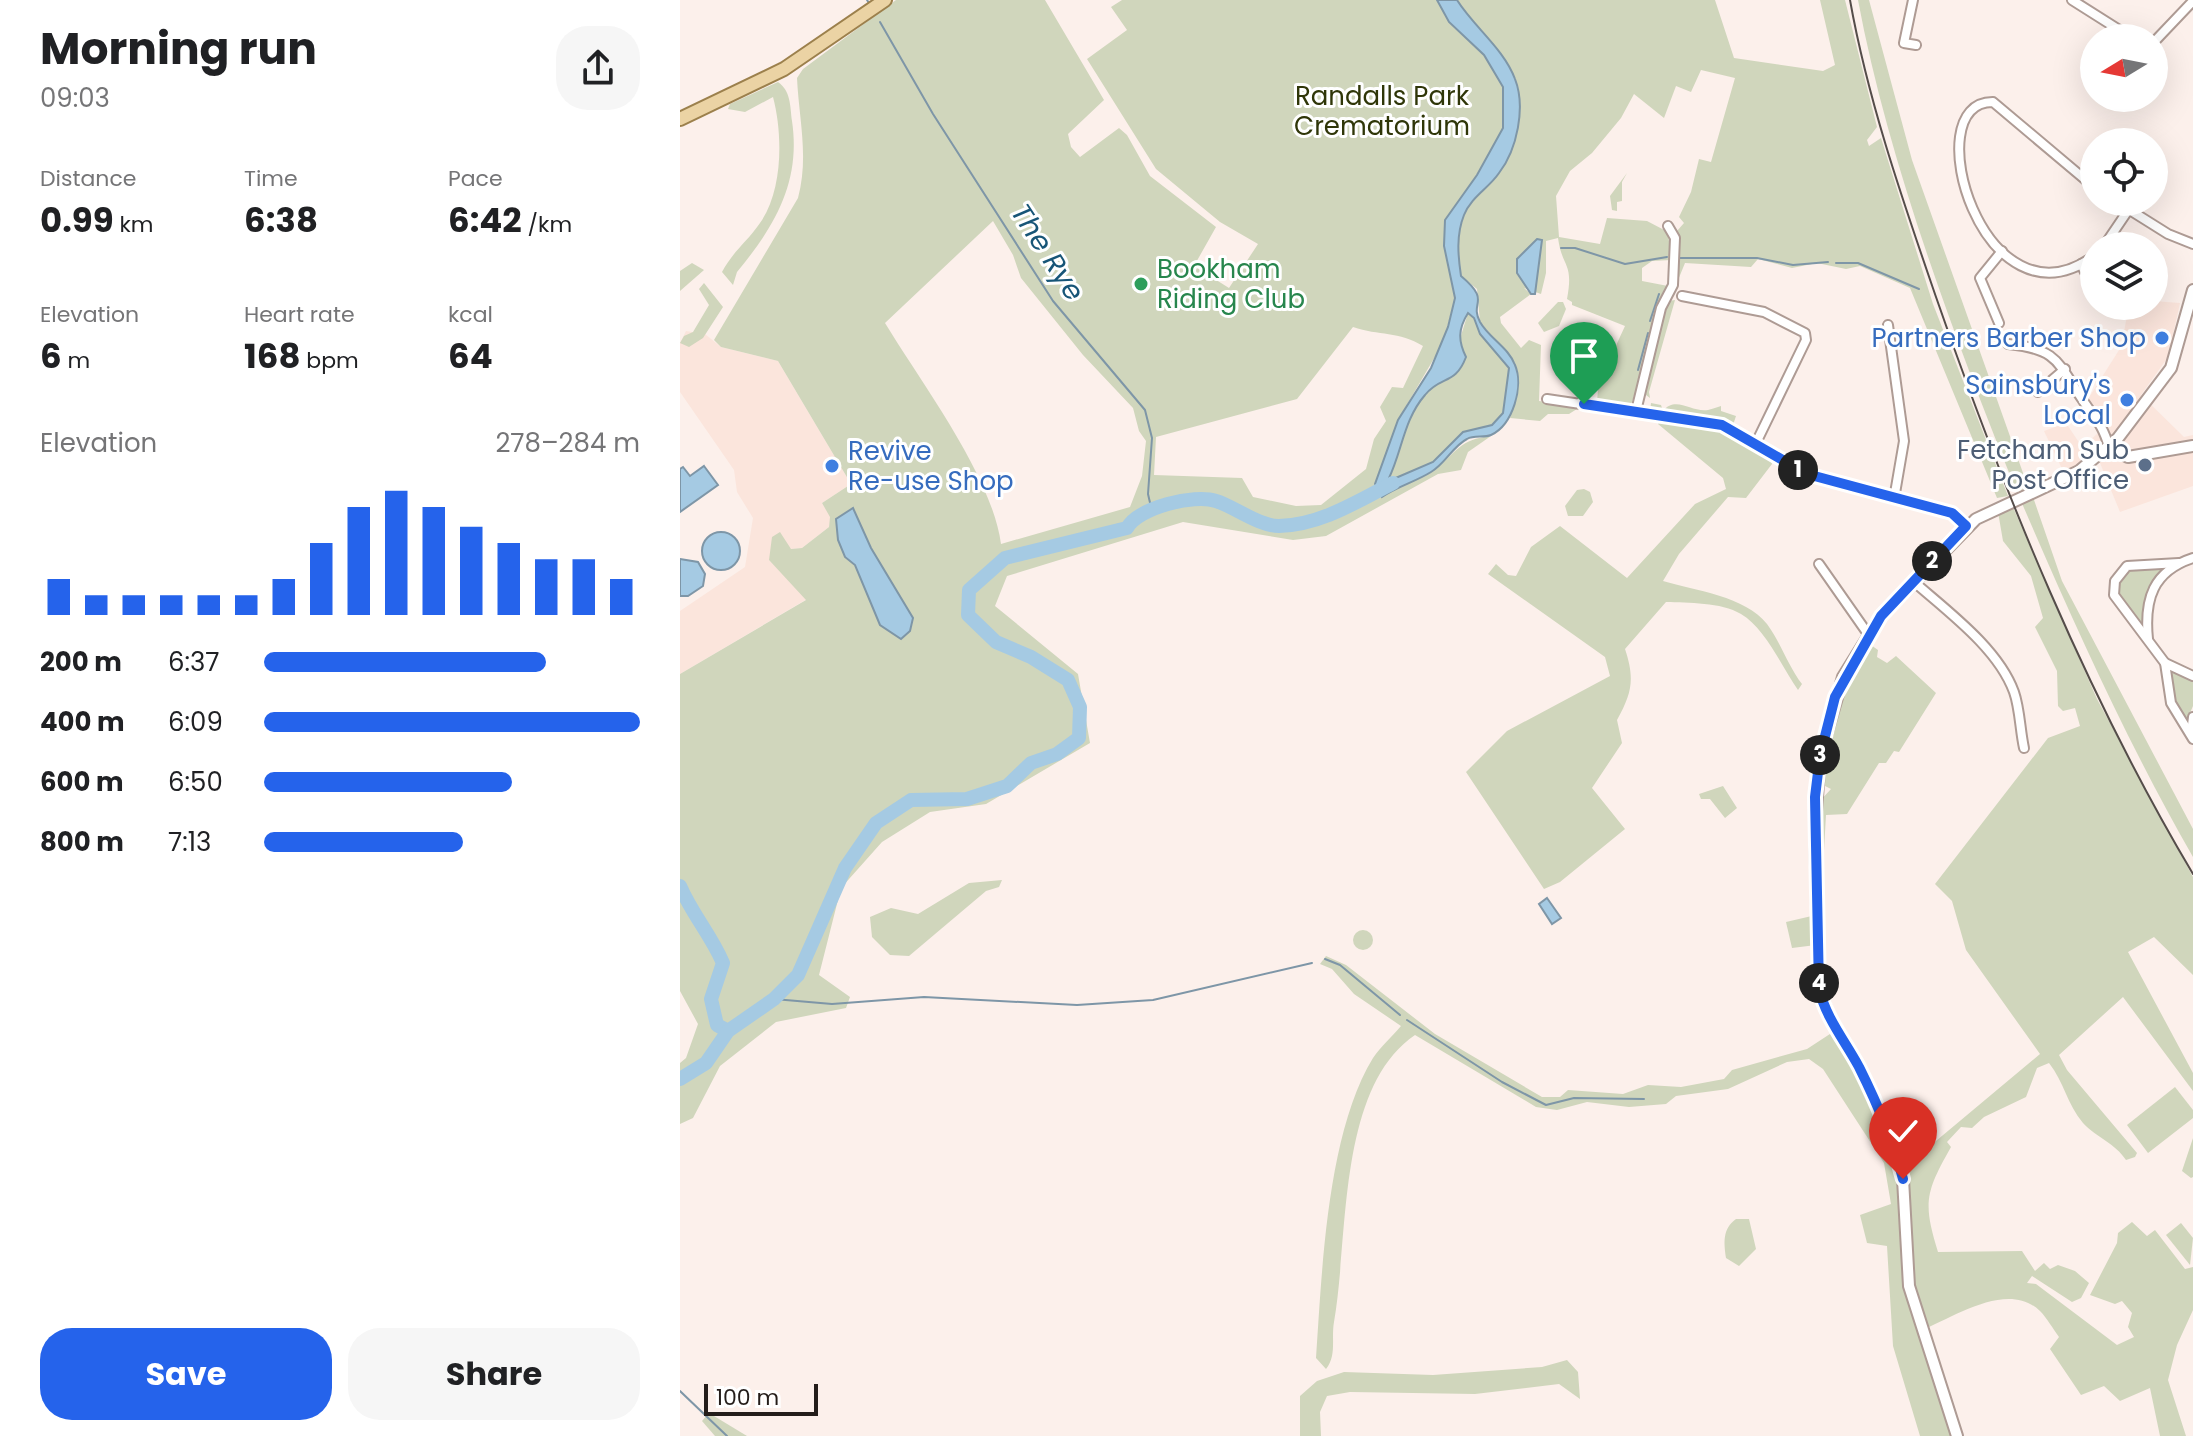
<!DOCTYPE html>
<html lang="en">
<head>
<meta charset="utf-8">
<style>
	body { margin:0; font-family:Poppins,sans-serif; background:#f6f6f6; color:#202124; height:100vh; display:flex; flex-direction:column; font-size:30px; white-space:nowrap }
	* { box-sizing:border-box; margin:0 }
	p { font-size:26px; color:#757577 }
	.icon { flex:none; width:44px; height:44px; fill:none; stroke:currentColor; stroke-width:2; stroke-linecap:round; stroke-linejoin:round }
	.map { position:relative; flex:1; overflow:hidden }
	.sheet { display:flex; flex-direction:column; background:#fff; width:680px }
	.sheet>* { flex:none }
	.needle { width:52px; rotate:260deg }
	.tools { position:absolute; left:1400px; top:24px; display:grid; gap:16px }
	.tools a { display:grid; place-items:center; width:88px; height:88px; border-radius:50%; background:#fff; box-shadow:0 8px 32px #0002; font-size:40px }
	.scale { position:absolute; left:24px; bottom:20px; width:114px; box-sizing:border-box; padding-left:8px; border:4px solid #241d1a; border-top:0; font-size:22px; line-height:28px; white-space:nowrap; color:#241d1a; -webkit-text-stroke:6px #fff; paint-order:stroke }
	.pin { position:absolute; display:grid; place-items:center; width:68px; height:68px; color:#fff; margin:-82px -34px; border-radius:50% 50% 50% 0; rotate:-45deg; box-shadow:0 0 8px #0007 }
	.pin .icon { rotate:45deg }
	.km { position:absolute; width:40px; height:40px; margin:-20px; border-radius:50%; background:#222; color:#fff; font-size:22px; line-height:40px; text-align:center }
	.round { display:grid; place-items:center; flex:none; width:84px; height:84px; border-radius:32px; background:#f6f6f6 }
	.summary { display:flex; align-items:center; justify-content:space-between; height:136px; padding:0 40px }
	h1 { font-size:44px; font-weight:700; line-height:60px }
	.metrics { display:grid; grid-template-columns:repeat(3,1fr); gap:12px; height:136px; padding:8px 40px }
	.metrics div { display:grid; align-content:center }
	.metrics b { font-size:34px; font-weight:700 }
	.metrics small { font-size:22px; font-weight:400 }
	.metrics p { font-size:22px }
	.chart { height:224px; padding:16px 40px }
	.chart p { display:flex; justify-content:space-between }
	.chart svg { width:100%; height:144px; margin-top:8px; stroke:#2563eb; stroke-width:6 }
	.primary-button { display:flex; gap:16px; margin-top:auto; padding:16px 40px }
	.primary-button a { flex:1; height:92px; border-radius:32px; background:#2563eb; color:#fff; font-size:32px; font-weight:700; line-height:92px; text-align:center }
	.primary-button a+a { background:#f6f6f6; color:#202124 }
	ul { padding:0 40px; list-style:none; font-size:26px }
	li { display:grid; grid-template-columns:128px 96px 1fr; align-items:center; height:60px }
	li i { height:20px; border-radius:10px; background:#2563eb }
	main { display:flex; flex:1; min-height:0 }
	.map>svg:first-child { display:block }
	.built { fill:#fbe5dc }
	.green { fill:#d0d6bc; fill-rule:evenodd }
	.water { fill:#a5cae3; stroke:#7e96a7; stroke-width:2; fill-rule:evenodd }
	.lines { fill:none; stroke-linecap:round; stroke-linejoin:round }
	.stream { stroke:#7e96a7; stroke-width:2 }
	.river { stroke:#a5cae3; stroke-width:14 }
	.minor-casing { stroke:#ae9b94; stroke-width:12 }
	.tertiary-casing { stroke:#ae9b94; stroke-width:14 }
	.primary-casing { stroke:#9c804c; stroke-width:16 }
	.minor { stroke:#fff; stroke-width:8 }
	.tertiary { stroke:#fff; stroke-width:10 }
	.primary { stroke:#ebd3a4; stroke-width:12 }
	.rail { stroke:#554d4a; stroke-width:2 }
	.route-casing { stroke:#fff; stroke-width:16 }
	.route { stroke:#2563eb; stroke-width:10 }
	.leisure-dot { fill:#2e9e5b; stroke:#fff; stroke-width:3 }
	.shop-dot { fill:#3f7fe0; stroke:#fff; stroke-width:3 }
	.service-dot { fill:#5c6f8a; stroke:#fff; stroke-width:3 }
	.labels { text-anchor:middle; stroke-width:6; stroke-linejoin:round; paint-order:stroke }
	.park-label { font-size:26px; fill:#2f3608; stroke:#fff }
	.leisure-label { font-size:26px; fill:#27864d; stroke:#fff; text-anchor:start }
	.shop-label { font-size:26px; fill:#366cbe; stroke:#fff; text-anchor:end }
	.service-label { font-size:26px; fill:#4e5e75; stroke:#fff; text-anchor:end }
	.water-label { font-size:28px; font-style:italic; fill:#175577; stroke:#fff }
</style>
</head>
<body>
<main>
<section class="sheet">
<div class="summary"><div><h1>Morning run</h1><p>09:03</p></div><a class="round"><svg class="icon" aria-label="share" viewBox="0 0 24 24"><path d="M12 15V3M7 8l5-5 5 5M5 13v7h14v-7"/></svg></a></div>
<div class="metrics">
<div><p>Distance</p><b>0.99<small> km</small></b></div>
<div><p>Time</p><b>6:38</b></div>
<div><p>Pace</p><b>6:42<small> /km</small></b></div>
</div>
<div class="metrics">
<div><p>Elevation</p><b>6<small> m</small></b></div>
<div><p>Heart rate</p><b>168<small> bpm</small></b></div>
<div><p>kcal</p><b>64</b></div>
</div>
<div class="chart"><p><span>Elevation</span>278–284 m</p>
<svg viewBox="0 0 160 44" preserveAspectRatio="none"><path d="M5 44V33M15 44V38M25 44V38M35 44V38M45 44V38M55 44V38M65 44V33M75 44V22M85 44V11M95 44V6M105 44V11M115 44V17M125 44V22M135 44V27M145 44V27M155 44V33"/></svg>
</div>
<ul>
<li><b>200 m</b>6:37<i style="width:75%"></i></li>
<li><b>400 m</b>6:09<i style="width:100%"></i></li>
<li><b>600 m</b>6:50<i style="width:66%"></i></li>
<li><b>800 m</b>7:13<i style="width:53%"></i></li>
</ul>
<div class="primary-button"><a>Save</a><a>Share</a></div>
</section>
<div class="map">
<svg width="1513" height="1436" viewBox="0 0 1513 1436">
	<rect width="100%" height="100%" fill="#fcf0eb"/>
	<g class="built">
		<polygon points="1474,301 1500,303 1488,357 1461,395 1504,437 1513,435 1513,486 1440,512 1420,463 1410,456 1384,473 1364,431 1386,423 1402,447 1417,434 1428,420 1408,399 1441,347 1449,306 1474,306"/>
		<polygon points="6,331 25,334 41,347 98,361 171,484 142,503 151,517 149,527 122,548 111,549 89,560 127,599 0,674 0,611 65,567 73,518 57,492 54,470 0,392 0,343"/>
	</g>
	<g class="green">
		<path d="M216 0H365L424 100 388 134 391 147 400 157 439 128 447 135 470 176 536 227 514 266 549 288 578 244 540 222 476 169 407 59 447 30 431 7 442 0H757L769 22 804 55 823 87V128L764 246 775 298 763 343 718 420 695 484 703 496C718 485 738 481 753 470 777 453 779 439 811 436L788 452 781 470 758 474 646 536 613 540 503 522 327 576 315 606 398 674 410 743 306 804 250 812 202 842 161 888 139 975 170 997 166 1008 96 1022 40 1066 13 1118 0 1124V1063L6 1058 18 1024 0 991V674L126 600 89 560 92 537 100 532 111 549 122 548 149 527 150 517 142 503 171 484 98 361 41 347 34 340 118 198C129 156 119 120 117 78L123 69ZM313 221 333 255 341 278 403 355 453 408 459 431 466 441 462 476 450 507 321 544C312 476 242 384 205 323ZM673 327C699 336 719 331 743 346L723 388 712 387 700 407 706 421 694 439 686 469 641 505 616 506 573 497 562 478 474 475 476 437 617 399Z"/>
		<path d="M777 0H1035L1054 58 1143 71 1155 65 1140 0H1165L1197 127 1187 140 1189 146 1201 138 1253 304 1328 496 1317 498 1230 288 1180 266 1166 269 1137 263 1112 268 1078 259 1071 267 1005 263 996 285 997 231 1004 223 999 217 1011 192 1019 159 1031 162 1055 78 1021 70 1011 92 996 86 984 118 954 94 941 118 912 153 890 171 876 196 879 237 920 244 927 218 967 221 988 232 991 260 972 261 962 268V281L988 286 976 308 973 337 952 402 948 407 917 401 921 357 933 352 945 326 892 305V302L887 299C894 262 882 268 878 238L866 241V273L861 294 844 288 851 294 820 317 821 323 841 348 849 340 861 345 859 401 900 407 889 414H868L860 421 830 418 837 392 835 363 800 322 797 289 781 276C778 256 776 235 784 215 791 197 809 188 819 173 837 150 846 106 835 79 824 49 794 27 777 0Z"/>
		<path d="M1178 0H1189L1232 160 1348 487 1337 492C1275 340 1208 161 1178 0Z"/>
		<path d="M98 82C111 91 110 106 112 121 121 182 95 226 57 272L53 285 42 272C54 250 67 242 80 223 103 190 103 135 93 97L65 112 48 109 50 104Z"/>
		<polygon points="947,173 942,182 942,201 937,202 937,211 932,210 930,196"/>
		<polygon points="12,263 24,270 0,291 0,271"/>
		<polygon points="24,283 43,307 23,338 9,347 0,343 4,336 13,332 29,305 19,289"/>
		<path d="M995 300 969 392 970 398 962 392C970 366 978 323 989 301Z"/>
		<polygon points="878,302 883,302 886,309 879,326 864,332 858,323"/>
		<path d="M788 313 794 318 800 334 829 368 823 413 812 425 783 432 753 462 712 480 709 478C722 452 724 416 746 393 763 376 776 383 786 357L779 342Z"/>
		<path d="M971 403 981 405 983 411C996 395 1012 413 1028 410 1033 409 1037 407 1041 406V411L1056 416 1053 425 970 412Z"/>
		<path d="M982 418C1029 423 1051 433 1090 458L1092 464 1066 498 1048 497 999 554 983 581C1016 591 1065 596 1087 624 1101 643 1108 666 1122 684L1118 690C1102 667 1085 628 1061 614 1041 602 1008 603 986 602L945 649C955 679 952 693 937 720L942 743 912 788 945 829 880 882 864 889 786 772 827 731 930 676 925 657 808 574 816 564 828 575 836 576 851 547 880 526 947 578 1015 504 1046 489 1043 478 978 424Z"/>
		<polygon points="904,489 910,492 913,502 903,516 888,516 885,506 897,490"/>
		<path d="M1353 497 1382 581 1513 829V857C1447 742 1393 622 1341 501Z"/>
		<path d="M1332 505 1417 699 1513 877V975L1474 937 1448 952 1513 1073V1091L1443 997 1379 1055 1387 1070 1457 1153 1455 1157 1446 1160C1435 1143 1417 1138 1403 1123 1387 1104 1384 1082 1369 1063L1357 1068 1346 1097 1304 1117 1292 1128 1281 1127 1267 1142 1271 1147C1245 1193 1243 1203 1258 1252L1342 1251 1355 1271 1364 1263 1370 1269 1378 1265 1395 1271 1409 1283 1401 1298 1392 1302 1352 1276 1347 1283 1356 1284 1437 1345 1454 1337 1448 1327 1452 1313 1442 1301 1435 1304 1410 1295 1437 1243 1438 1233 1452 1222 1467 1236 1475 1230 1505 1269 1513 1267V1310L1497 1345 1488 1380 1506 1436H1480L1470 1388 1440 1401 1424 1386 1401 1395 1370 1349 1379 1337C1373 1329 1367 1318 1360 1311 1328 1280 1274 1317 1240 1331L1275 1436H1240L1213 1346 1207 1246 1187 1243 1180 1215 1211 1204 1204 1163 1143 1069 1129 1059 1107 1062 1048 1089 996 1096 986 1104 949 1107 907 1102 877 1110 856 1107 735 1035C657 1088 669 1237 654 1322 651 1339 657 1355 646 1369L636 1358C642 1271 647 1133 693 1058 700 1047 712 1037 721 1026L674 994 652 969 640 964 646 956 666 965 755 1034 862 1097H880L888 1090 943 1094 968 1085 1001 1087 1044 1079 1052 1070 1127 1049 1153 1032 1210 1141 1215 1159 1244 1151 1360 1054 1286 950 1272 901 1255 884 1368 738 1400 726 1395 708 1383 711 1378 706 1377 671 1355 627 1363 618 1351 576 1323 541 1318 512Z"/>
		<polygon points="1485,566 1466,597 1463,630 1438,599 1436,585 1451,568"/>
		<path d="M1188 643 1198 650 1197 657 1207 663 1216 656 1256 693 1219 752 1214 751 1206 763H1199L1167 814 1146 815 1143 868 1139 802 1151 789 1143 785C1146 733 1161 687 1188 643Z"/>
		<polygon points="1490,671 1513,680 1513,706 1506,722 1493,701"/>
		<polygon points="1043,786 1057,808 1045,818 1030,799 1021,799 1019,794"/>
		<polygon points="322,880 319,887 306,891 229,956 210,955 192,937 190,917 211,908 238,914 289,883"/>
		<polygon points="1136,915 1136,945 1112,948 1106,922"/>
		<circle cx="683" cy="940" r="10"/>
		<polygon points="1495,1087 1513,1110 1513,1118 1468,1153 1447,1125"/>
		<polygon points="1513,1138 1513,1177 1511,1178 1502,1171"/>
		<path d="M1056 1219H1069L1076 1249 1059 1266 1046 1258C1044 1243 1042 1229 1056 1219Z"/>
		<polygon points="1501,1223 1513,1238 1510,1265 1486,1235"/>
		<polygon points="887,1360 898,1372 900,1399 879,1384 795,1394 670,1392 647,1396 640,1412 641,1436 620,1436 620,1396 637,1381 664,1372 753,1375 862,1367"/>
		<polygon points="29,1413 67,1436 35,1436 22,1421"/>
	</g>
	<g class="water">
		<path d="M757 0H777C794 27 824 49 835 79 846 107 837 150 819 173 809 188 791 197 784 215 776 235 778 256 781 276 812 302 789 301 800 322 809 338 829 348 835 365 844 386 833 425 811 435 804 438 794 435 787 439 773 446 765 464 751 472 735 482 718 486 702 497L695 484 718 420 751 368 768 327 775 298 764 246 765 220 797 175 823 128V87L804 55 769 22ZM788 313 794 318 800 334 829 368 823 413 812 425 783 432 753 462 711 480 709 478C722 451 724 419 745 395 761 375 775 386 786 357 778 341 778 329 788 313Z"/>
		<polygon points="857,239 862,240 855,294 851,294 837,273 837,259"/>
		<polygon points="24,466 38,485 0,512 0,469 3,467 10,476"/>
		<polygon points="173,508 191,548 233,618 230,631 221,639 200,625 175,565 165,557 158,540 156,519"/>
		<circle cx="41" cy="551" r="19"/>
		<polygon points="0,559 18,562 25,574 23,586 8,596 0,596"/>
		<polygon points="867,898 881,918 872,924 859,904"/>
	</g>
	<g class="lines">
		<g class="stream">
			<polyline points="187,0 189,3"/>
			<polyline points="200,22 253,114 373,301 465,410 472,438 468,494 471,507"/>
			<polyline points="881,248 895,248 945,264 987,257"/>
			<polyline points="1000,258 1077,258 1113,265 1148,262"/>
			<polyline points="1156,263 1178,263 1239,289"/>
			<polyline points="970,321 979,294"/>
			<polyline points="958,370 968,333"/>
			<polyline points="645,959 660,965 720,1015"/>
			<polyline points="94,999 152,1004 244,997 397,1005 473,1000 632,963"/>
			<polyline points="727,1020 822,1082 866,1105 894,1098 964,1099"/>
			<polyline points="0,1391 47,1436"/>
		</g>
		<g class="river">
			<path d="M0 886C12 914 31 935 43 963L31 999 37 1025 48 1031"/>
			<path d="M0 1079 26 1063 48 1031 94 999 118 975 165 868 196 823 231 800 287 799 327 786 351 763 377 754 399 738 400 707 388 680 351 657 316 642 288 615 289 590 325 558 447 528C459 507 514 494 536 501 555 507 579 526 599 526 641 525 678 501 713 483"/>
		</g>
		<g class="minor-casing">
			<g id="minor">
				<polyline points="1233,0 1224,43 1236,45"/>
				<polyline points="1392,0 1452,38"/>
				<polyline points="1474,42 1513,1"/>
				<path d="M1414 187 1313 102C1234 101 1304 336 1414 256"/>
				<polyline points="1437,202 1488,234 1513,244"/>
				<polyline points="1424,246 1449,209"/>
				<polyline points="1401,264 1414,290"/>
				<polyline points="1002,296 1084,312 1125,333 1126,340 1076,443"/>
				<polyline points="1319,323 1300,278 1322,251"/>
				<polyline points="1208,325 1224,441 1214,499"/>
				<path d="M1328 344C1377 349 1377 361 1402 399 1415 419 1422 423 1429 447"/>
				<polyline points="1358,392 1385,369"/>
				<polyline points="867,399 1042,425 1127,474 1272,513 1286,526"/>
				<polyline points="956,411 981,308 993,285 995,238 988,226"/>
				<polyline points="1499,563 1447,566 1435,581 1434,595 1485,663 1491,703 1513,739"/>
				<polyline points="1139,564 1188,634"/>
				<path d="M1233 581C1267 611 1318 648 1334 692 1340 709 1340 730 1344 748"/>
				<path d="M1468 639C1464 599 1473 571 1513 558"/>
				<polyline points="1485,663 1513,676"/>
				<polyline points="1511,734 1513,717"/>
			</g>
		</g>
		<g class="tertiary-casing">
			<g id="tertiary">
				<polyline points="1429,447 1448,457 1513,446"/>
				<polyline points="1277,1436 1229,1286 1223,1179 1213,1141 1179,1067 1149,1016 1139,989 1135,825 1140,756 1163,677 1201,616 1296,519 1399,471 1438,438 1491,368 1513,290"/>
			</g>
		</g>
		<g class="primary-casing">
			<polyline id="primary" points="0,119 104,69 205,0"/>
		</g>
		<use href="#minor" class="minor"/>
		<use href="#tertiary" class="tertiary"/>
		<use href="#primary" class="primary"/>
		<path class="rail" d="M1170 0C1188 101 1223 201 1256 297 1325 495 1406 694 1513 874"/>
	</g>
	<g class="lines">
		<g class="route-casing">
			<path id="route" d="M904 404 1042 425 1127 474 1272 513 1286 526 1201 616 1155 697 1140 756 1135 797 1139 989C1146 1018 1165 1041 1179 1067 1197 1103 1213 1140 1223 1179"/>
		</g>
		<use href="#route" class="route"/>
	</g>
	<circle class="leisure-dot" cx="461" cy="284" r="8"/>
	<g class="shop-dot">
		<circle cx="1482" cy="338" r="8"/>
		<circle cx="1447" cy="400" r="8"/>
		<circle cx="152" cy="466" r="8"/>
	</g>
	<circle class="service-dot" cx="1465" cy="465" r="8"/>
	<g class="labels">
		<g class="park-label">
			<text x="702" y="105">Randalls Park<tspan x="702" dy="30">Crematorium</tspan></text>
		</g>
		<g class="leisure-label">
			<text x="477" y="278">Bookham<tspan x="477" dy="30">Riding Club</tspan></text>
		</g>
		<g class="shop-label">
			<text x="1466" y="347">Partners Barber Shop</text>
			<text x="1431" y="394">Sainsbury's<tspan x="1431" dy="30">Local</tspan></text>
			<text x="168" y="460" text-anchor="start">Revive<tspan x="168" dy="30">Re-use Shop</tspan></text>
		</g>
		<g class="service-label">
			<text x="1449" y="459">Fetcham Sub<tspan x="1449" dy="30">Post Office</tspan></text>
		</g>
		<g class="water-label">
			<text transform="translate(368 252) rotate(57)" y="10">The Rye</text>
		</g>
	</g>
</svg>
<div class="tools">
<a><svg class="needle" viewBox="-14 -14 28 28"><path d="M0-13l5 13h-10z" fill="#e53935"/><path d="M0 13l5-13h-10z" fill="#757577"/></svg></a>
<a><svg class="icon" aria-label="locate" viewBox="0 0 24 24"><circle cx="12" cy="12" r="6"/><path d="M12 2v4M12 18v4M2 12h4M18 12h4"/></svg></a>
<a><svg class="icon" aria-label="layers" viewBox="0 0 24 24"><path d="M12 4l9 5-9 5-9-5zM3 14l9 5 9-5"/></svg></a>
</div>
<div class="scale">100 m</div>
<div class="pin" style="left:904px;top:404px;background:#1e9e55"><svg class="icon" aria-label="arrive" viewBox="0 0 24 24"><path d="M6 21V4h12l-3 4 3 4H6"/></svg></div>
<div class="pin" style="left:1223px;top:1179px;background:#d93025"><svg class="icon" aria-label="check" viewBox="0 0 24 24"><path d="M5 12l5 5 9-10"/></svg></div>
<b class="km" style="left:1118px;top:470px">1</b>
<b class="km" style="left:1252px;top:561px">2</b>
<b class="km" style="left:1140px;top:755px">3</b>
<b class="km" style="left:1139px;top:983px">4</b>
</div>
</main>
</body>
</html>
